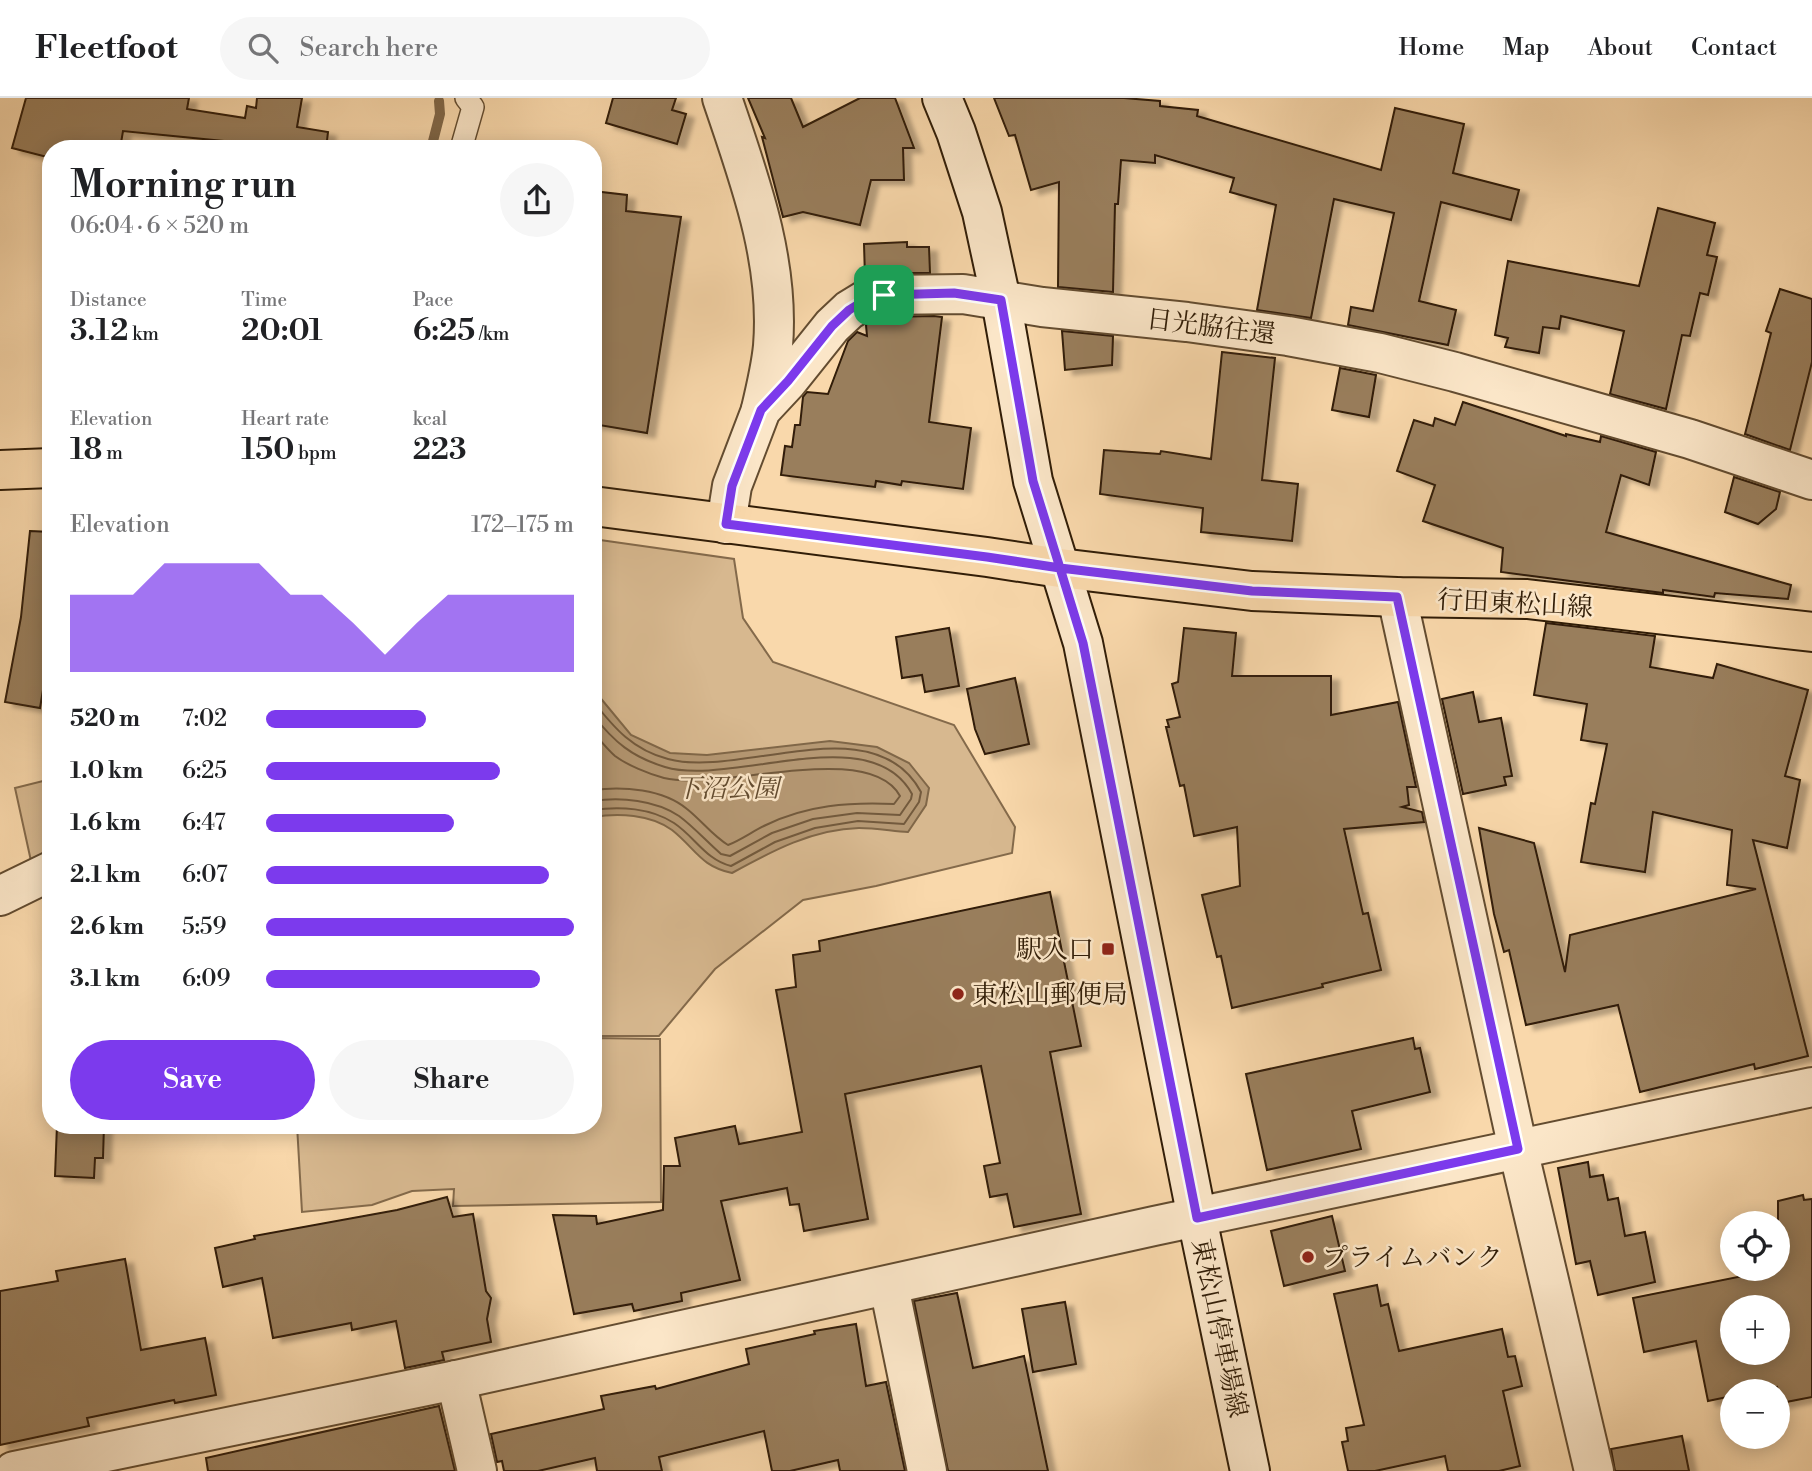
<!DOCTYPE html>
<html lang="en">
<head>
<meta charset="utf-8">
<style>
	body { margin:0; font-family:"Libre Bodoni","Noto Serif JP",serif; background:#f6f6f6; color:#202124; height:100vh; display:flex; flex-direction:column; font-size:26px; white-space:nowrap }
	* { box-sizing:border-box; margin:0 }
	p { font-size:23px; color:#757577 }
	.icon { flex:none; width:38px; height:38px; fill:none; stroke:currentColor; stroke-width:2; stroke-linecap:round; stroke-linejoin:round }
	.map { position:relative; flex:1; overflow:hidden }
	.side { position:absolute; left:42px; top:42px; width:560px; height:994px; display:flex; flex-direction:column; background:#fff; border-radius:28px; box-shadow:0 4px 18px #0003 }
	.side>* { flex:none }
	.buttons { position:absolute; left:1720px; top:1113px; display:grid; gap:14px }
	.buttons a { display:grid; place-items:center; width:70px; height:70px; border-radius:50%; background:#fff; box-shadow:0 4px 18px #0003; font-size:35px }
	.pin { position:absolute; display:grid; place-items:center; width:60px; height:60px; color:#fff; margin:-30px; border-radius:14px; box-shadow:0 4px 10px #0006 }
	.round { display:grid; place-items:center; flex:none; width:74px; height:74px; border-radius:37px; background:#f6f6f6 }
	.head { display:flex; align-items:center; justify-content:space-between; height:119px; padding:0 28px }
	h1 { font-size:38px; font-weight:600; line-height:52px }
	.metrics { display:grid; grid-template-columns:repeat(3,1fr); gap:10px; height:119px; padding:7px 28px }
	.metrics div { display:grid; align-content:center }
	.metrics b { font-size:30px; font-weight:600 }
	.metrics small { font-size:19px; font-weight:400 }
	.metrics p { font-size:19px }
	.chart { height:196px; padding:14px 28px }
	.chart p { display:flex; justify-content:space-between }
	.chart svg { width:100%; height:126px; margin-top:7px; fill:#7c3aed; opacity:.7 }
	.action { display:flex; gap:14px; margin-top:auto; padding:14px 28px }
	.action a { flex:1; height:80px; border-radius:42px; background:#7c3aed; color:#fff; font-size:28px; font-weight:600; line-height:80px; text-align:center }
	.action a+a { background:#f6f6f6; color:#202124 }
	ul { padding:0 28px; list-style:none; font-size:23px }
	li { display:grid; grid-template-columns:112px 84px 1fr; align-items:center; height:52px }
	li i { height:18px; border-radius:9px; background:#7c3aed }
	header { display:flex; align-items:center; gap:42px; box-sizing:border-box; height:98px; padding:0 35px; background:#fff; border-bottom:2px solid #e0e0e0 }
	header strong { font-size:33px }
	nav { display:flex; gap:38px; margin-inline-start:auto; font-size:24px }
	.search { width:490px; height:63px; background:#f6f6f6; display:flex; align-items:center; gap:18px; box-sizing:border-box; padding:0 24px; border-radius:38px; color:#757577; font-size:26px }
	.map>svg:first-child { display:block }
	.green { fill:#d7b88f; stroke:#846a4b; stroke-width:2 }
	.water { fill:#b59873; stroke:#806748; stroke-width:2 }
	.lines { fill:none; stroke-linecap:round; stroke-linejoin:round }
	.shore { stroke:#735a3d; stroke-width:2 }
	.stream { stroke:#806748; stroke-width:10 }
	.building { fill:#997e5c; stroke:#311d07; stroke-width:2; fill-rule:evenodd; filter:url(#shadow) }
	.lane-casing { stroke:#634c30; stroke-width:24 }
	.street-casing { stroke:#634c30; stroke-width:42 }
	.secondary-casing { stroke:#311d07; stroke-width:42 }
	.primary-casing { stroke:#311d07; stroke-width:42 }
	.lane { stroke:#fbe6c8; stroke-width:21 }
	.street { stroke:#fbe6c8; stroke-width:38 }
	.secondary { stroke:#fbe6c8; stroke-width:38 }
	.primary { stroke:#f9d8ab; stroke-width:38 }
	.route-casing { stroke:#fff; stroke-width:14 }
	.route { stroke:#7c3aed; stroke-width:9 }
	.poi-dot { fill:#8f2418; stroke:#fbe6c8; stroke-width:2.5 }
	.labels { text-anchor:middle; stroke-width:5; stroke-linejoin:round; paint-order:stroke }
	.street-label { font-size:26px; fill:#311d07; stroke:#fbe6c8 }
	.park-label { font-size:26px; font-style:italic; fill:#634c30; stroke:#fbe6c8 }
	.poi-label { font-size:26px; fill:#311d07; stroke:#fbe6c8; text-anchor:start }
</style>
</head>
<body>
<header>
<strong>Fleetfoot</strong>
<div class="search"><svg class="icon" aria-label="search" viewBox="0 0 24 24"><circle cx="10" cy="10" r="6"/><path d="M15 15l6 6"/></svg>Search here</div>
<nav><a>Home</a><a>Map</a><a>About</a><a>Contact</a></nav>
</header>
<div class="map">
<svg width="1812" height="1373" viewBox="0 0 1812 1373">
	<defs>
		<filter id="shadow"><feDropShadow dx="8" dy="4.5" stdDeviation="2" flood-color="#0004"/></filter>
	</defs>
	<rect width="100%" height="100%" fill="#f9d8ab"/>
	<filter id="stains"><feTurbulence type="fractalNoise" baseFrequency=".00286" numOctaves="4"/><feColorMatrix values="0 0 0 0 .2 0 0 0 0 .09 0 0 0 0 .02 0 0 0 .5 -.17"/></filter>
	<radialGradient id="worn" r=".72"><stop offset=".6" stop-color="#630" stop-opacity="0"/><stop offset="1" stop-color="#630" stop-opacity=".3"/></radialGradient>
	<g class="green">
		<polygon points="593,441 734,461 743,520 773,564 954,627 1015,729 1012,755 876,788 803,802 715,871 659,938 593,938"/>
		<polygon points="51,681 51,754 31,763 15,690"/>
		<polygon points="593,940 660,941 661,1104 453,1108 454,1091 412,1093 372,1107 302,1114 297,1027 593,1027"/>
	</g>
	<path class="water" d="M593 591 631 637 670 655 707 657 830 643 877 649 909 665 929 690 926 707 908 734C892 733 876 730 859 730 813 731 772 753 732 775 700 768 696 751 672 732 650 716 618 715 593 719Z"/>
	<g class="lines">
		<g class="shore">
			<path d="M593 603C614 630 633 652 668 661 741 681 874 607 921 694L919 704 904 726 858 723 815 730 775 744 731 768C706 762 695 739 674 725 651 710 620 708 593 712"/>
			<path d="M593 617C614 644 632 659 665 669 731 689 871 620 912 696L911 701 900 717 857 715 813 721 772 735 730 758 721 756C707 744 694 729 679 718 655 702 621 699 593 703"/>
			<path d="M593 634C600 642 607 651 615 658 627 667 649 676 664 680 721 694 868 641 900 698L894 706C849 704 807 707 766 727 753 733 741 742 728 747 713 738 701 722 687 711 663 691 623 688 593 692"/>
		</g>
		<polyline class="stream" points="431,51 440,16 439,3"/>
	</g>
	<g class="building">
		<polygon points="26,0 189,0 187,11 245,20 247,8 256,10 257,0 302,0 297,29 328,34 326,51 231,51 233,44 123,33 120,51 51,51 51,60 12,50"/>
		<polygon points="613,0 676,0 672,12 686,16 677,46 606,25"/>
		<polygon points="748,0 791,0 803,29 860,0 895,0 914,50 903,50 904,82 871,82 860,127 803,114 783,119 762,39 765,40"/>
		<polygon points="994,0 1124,0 1160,3 1160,8 1198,12 1197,18 1381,72 1395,10 1464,26 1453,75 1519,92 1511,122 1441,104 1419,203 1456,212 1448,247 1348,227 1351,209 1373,213 1394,115 1334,101 1311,220 1257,212 1276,107 1230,94 1234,80 1155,57 1155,65 1121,62 1118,106 1115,106 1113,194 1058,189 1059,84 1031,92 1015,37 1009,38"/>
		<polygon points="593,93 627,97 626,113 681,119 647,335 593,326"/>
		<polygon points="1658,110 1715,125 1707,157 1717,159 1708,197 1700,195 1690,238 1682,237 1666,311 1610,296 1624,233 1561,218 1559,231 1543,229 1539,255 1505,249 1508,240 1495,237 1508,163 1639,188"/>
		<polygon points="907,144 907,149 929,149 930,175 883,175 865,179 864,146"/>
		<polygon points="1780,191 1812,201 1812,264 1790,352 1745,336 1771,235 1766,233"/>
		<polygon points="934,218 942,219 929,324 971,330 963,391 902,383 901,387 876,383 875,389 781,377 785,348 792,349 795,327 800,327 803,299 807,294 828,296 848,243 857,234 867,238 866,227 875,221 887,219"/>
		<polygon points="1062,233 1113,238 1112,267 1065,272"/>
		<polygon points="1222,254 1275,260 1262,382 1298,386 1292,443 1201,434 1203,410 1100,396 1104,352 1160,356 1161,353 1211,361"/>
		<polygon points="1340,270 1376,277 1369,319 1332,312"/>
		<polygon points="1463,304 1566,338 1566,336 1600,344 1601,338 1656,354 1649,387 1621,377 1606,434 1791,487 1788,501 1715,495 1714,499 1663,492 1663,495 1501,474 1503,450 1423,423 1435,387 1397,373 1414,322 1433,328 1435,320 1455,327"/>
		<polygon points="1734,379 1780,394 1776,411 1758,426 1725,414"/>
		<polygon points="30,433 51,434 51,581 45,580 40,610 5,604 21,519"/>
		<polygon points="1546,525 1655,538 1650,569 1713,580 1717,566 1808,592 1785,678 1800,682 1787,750 1753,742 1808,958 1755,971 1754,966 1640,994 1618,907 1526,927 1509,852 1504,854 1494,816 1479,730 1534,745 1565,874 1570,837 1756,791 1727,787 1732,732 1653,714 1645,774 1581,764 1591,705 1595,706 1607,646 1581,642 1587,606 1534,597"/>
		<polygon points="949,530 959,588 925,594 922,577 902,580 896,539"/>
		<polygon points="1184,530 1236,535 1232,578 1331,578 1331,617 1398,604 1416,689 1407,689 1409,707 1402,709 1422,714 1424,724 1344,731 1363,816 1368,815 1381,872 1322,886 1323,889 1232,910 1221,858 1217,859 1202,797 1240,788 1237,729 1194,738 1184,687 1180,688 1166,629 1169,629 1167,622 1180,619 1172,586 1178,584"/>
		<polygon points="1015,580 1029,646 985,656 975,631 967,591"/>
		<polygon points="1473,594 1479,624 1501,620 1512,678 1504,679 1506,687 1463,696 1442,601"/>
		<polygon points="1050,794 1081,948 1050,954 1081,1116 1014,1129 1007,1096 990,1099 984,1068 1000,1065 981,968 845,996 868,1121 804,1133 799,1106 790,1107 787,1090 721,1103 740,1182 681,1195 682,1203 634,1213 632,1206 574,1216 553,1117 596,1118 597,1126 663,1112 664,1068 680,1068 675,1040 735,1028 739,1046 802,1034 776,892 796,889 793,857 820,853 819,843"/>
		<polygon points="1413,940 1415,951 1420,950 1430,994 1352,1013 1361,1051 1267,1072 1246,976"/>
		<polygon points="57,1027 104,1027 103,1060 95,1060 94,1080 55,1078"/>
		<polygon points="1588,1064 1590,1079 1603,1077 1608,1102 1618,1100 1625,1138 1645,1134 1655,1184 1598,1197 1590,1163 1576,1166 1558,1070"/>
		<path d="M1803 1097 1804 1102 1812 1101V1299L1781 1305 1777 1289 1755 1293H1732V1298L1708 1303 1696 1243 1644 1254 1633 1200 1778 1171V1103ZM1732 1209H1778V1255H1732Z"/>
		<polygon points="447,1099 453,1119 473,1116 486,1193 491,1200 487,1221 491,1244 442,1254 444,1262 405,1270 396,1223 352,1232 351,1225 273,1240 262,1180 223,1189 215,1150 255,1141 254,1138 397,1112"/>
		<polygon points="1332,1118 1345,1173 1284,1188 1271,1133"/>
		<polygon points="125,1161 141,1252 205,1240 216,1297 175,1305 174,1302 87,1320 89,1328 0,1347 0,1193 58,1183 56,1173"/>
		<polygon points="1377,1187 1381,1208 1388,1206 1399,1253 1502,1231 1508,1259 1515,1258 1522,1288 1503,1293 1520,1368 1499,1373 1448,1373 1445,1358 1375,1373 1348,1373 1342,1344 1348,1343 1346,1330 1364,1327 1334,1196"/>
		<polygon points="957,1195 973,1270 1024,1258 1048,1373 948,1373 914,1203"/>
		<polygon points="1065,1204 1076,1266 1033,1274 1022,1211"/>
		<polygon points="856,1226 866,1288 886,1284 905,1373 840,1373 838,1362 790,1373 772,1373 764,1333 659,1359 662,1373 597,1373 595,1360 538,1373 504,1373 502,1363 497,1364 491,1336 604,1311 601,1298 655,1288 656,1291 749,1266 746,1251 815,1236 814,1233"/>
		<polygon points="439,1308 455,1373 208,1373 206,1360"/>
		<polygon points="1682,1338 1689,1373 1615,1373 1611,1351"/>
	</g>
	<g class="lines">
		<g class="lane-casing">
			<polyline id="lane" points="461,51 473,9 466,0"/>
		</g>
		<g class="street-casing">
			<g id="street">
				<path d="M722 0C749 80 780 162 773 248 771 269 766 290 761 311"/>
				<polyline points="726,426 732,388 761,312 788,283 832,228 849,212 867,201 884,197 963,196 1042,209 1187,224 1288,238 1380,255 1455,274 1690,341 1812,382"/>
				<polyline points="1397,499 1518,1051 1594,1373"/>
				<polyline points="0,798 51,773"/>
				<polyline points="889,1188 927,1373"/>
				<polyline points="456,1282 477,1373"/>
				<polyline points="14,1373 456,1282 1154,1128 1812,989"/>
			</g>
		</g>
		<g class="secondary-casing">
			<polyline id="secondary" points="942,0 956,34 982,114 1001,202 1033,383 1083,545 1197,1120 1250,1373"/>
		</g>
		<g class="primary-casing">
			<g id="primary">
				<polyline points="0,372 51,370"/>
				<polyline points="593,408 987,459 1060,470 1252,493 1397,499 1527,501 1812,534"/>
			</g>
		</g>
		<use href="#lane" class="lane"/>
		<use href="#street" class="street"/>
		<use href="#secondary" class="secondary"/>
		<use href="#primary" class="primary"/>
	</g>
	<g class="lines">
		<g class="route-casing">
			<polyline id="route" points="884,197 867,201 849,212 832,228 788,283 761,312 732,388 726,426 987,459 1060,470 1083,545 1197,1120 1518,1051 1397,499 1252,493 1060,470 1033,383 1001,202 954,195 884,197"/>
		</g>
		<use href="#route" class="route"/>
	</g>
	<g class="poi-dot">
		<rect x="1101" y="844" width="14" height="14" rx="3.5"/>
		<circle cx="958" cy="896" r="7"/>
		<circle cx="1308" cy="1159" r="7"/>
	</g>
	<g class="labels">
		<g class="street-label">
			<text transform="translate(1211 228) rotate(7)" y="9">日光脇往還</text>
			<text transform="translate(1515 505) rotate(3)" y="9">行田東松山線</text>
			<text transform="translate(1220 1230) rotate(78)" y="9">東松山停車場線</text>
		</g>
		<g class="park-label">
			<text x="727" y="699">下沼公園</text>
		</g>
		<g class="poi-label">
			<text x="1094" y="860" text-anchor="end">駅入口</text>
			<text x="972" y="905">東松山郵便局</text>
			<text x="1322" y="1168">プライムバンク</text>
		</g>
	</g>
	<rect width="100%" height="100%" filter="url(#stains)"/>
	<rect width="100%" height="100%" fill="url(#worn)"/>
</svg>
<div class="buttons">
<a><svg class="icon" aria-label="locate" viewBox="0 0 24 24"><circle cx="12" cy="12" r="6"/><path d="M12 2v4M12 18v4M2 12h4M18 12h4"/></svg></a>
<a>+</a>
<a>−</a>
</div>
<div class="pin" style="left:884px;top:197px;background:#1e9e55"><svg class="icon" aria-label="arrive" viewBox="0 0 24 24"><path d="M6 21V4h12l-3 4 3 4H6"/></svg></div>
<section class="side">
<div class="head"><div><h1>Morning run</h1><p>06:04 · 6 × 520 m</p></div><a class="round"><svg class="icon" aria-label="share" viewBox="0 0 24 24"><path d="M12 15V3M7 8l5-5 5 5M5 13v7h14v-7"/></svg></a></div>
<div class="metrics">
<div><p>Distance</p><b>3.12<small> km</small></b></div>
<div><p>Time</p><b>20:01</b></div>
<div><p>Pace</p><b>6:25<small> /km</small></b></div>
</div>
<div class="metrics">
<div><p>Elevation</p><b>18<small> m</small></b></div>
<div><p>Heart rate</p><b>150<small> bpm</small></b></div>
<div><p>kcal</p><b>223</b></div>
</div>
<div class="chart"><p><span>Elevation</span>172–175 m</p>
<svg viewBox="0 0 160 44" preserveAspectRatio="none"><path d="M0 44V17L10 17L20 17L30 6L40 6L50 6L60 6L70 17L80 17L90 27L100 38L110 27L120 17L130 17L140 17L150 17L160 17V44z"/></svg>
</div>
<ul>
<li><b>520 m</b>7:02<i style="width:52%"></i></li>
<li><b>1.0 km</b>6:25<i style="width:76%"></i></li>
<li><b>1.6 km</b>6:47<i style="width:61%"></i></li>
<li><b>2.1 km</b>6:07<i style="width:92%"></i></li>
<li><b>2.6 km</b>5:59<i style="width:100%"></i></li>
<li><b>3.1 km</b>6:09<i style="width:89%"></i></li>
</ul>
<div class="action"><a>Save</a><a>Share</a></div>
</section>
</div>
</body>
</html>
